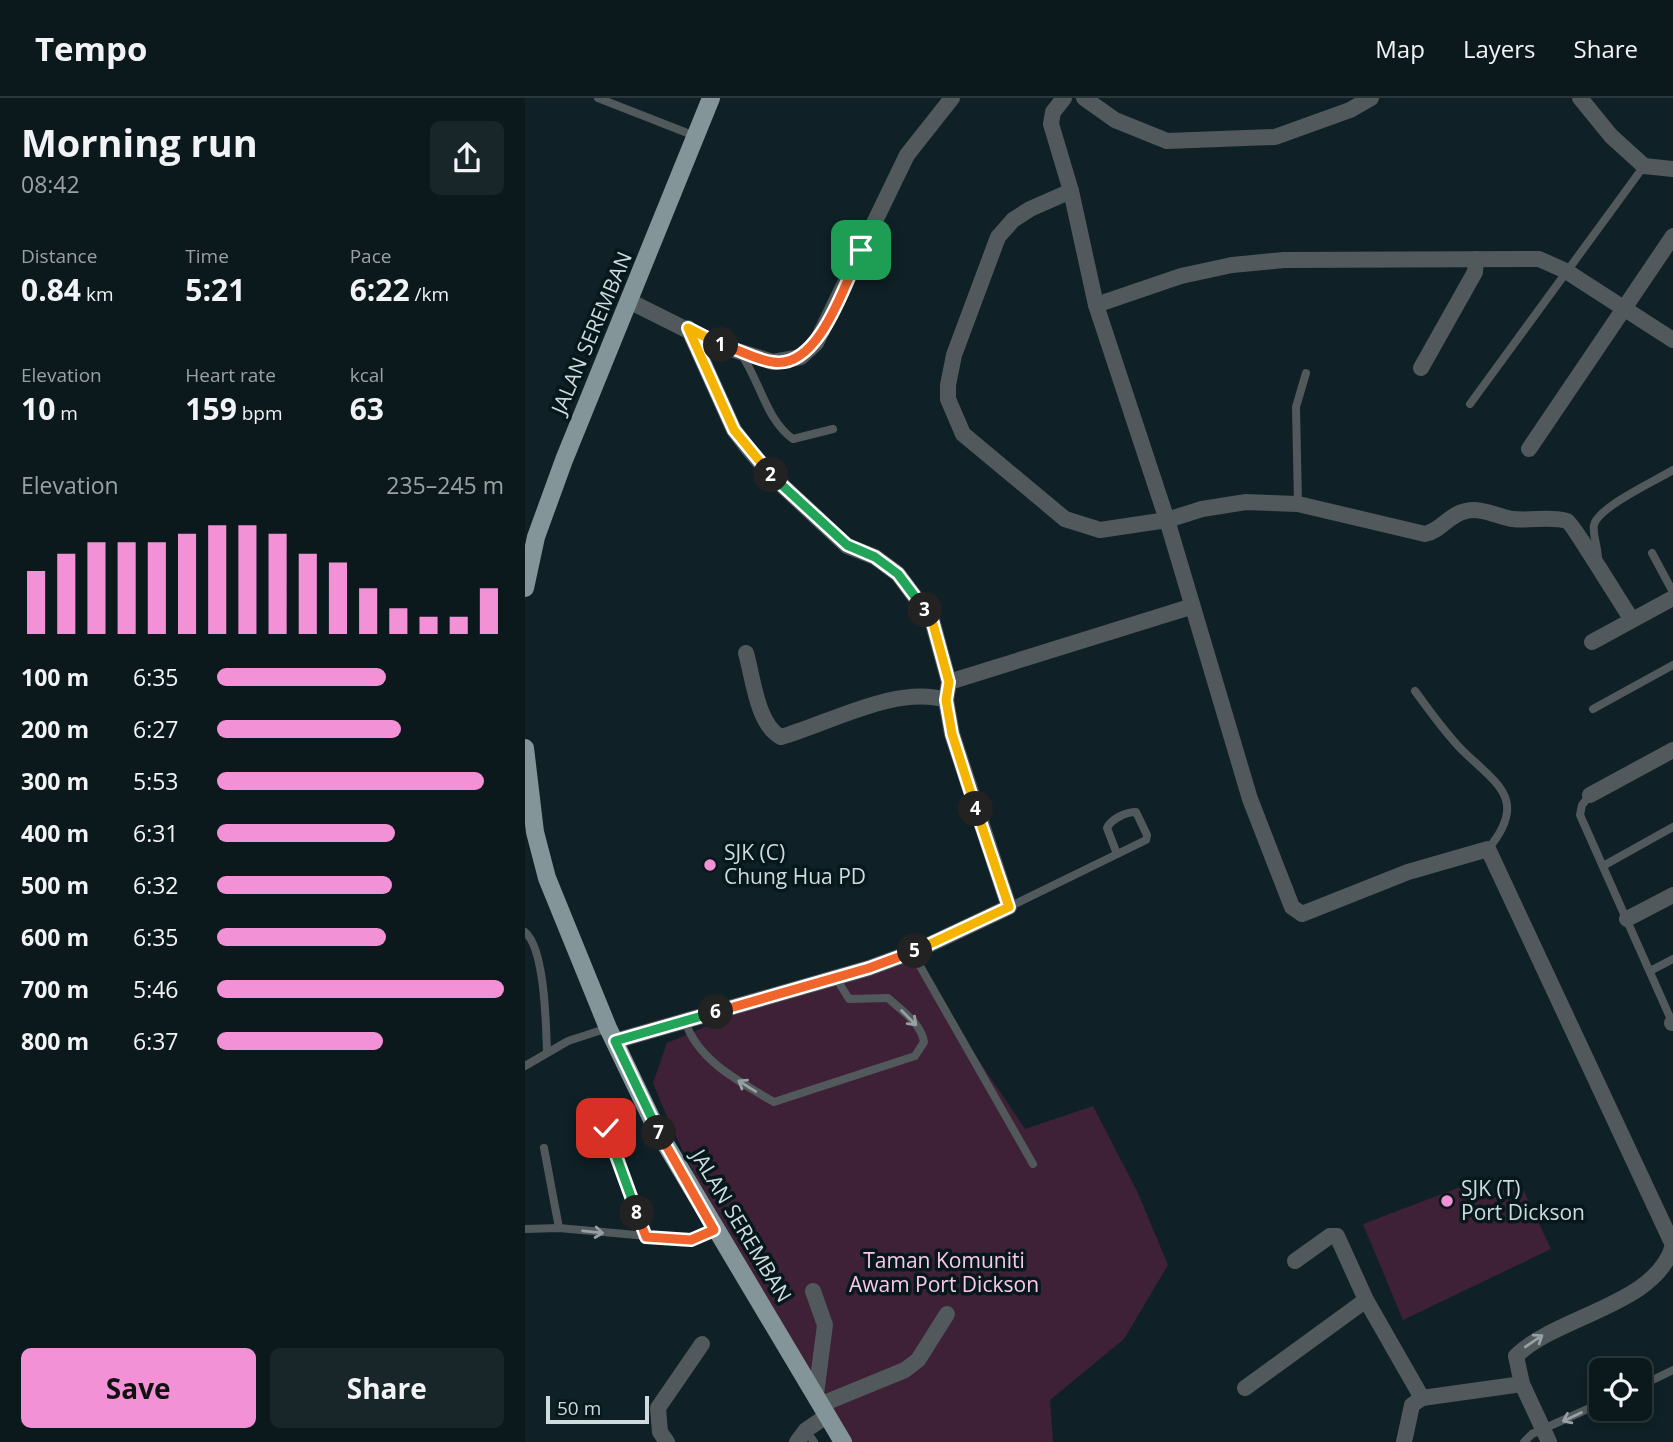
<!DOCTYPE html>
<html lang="en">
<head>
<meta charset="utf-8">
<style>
	body { margin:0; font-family:"Open Sans",sans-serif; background:#192629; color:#f1f3f6; height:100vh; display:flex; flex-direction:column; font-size:26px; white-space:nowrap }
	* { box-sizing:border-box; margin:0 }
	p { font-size:23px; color:#9aa0a3 }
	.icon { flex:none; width:38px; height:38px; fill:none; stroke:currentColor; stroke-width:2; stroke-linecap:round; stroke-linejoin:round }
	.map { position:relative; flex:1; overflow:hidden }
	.drawer { display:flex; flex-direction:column; background:#0b191c; width:525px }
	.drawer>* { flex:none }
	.controls { position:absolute; left:1064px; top:1260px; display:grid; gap:14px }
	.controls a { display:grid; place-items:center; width:63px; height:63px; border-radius:10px; background:#0b191c; box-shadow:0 4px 10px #0003,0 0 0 2px #2b383b; font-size:35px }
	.scale { position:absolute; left:21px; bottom:18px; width:103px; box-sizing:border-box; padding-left:7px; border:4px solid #d0dbde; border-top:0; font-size:19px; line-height:24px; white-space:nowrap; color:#d0dbde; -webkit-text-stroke:5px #06181c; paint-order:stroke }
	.pin { position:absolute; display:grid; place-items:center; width:60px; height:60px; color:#fff; margin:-30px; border-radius:14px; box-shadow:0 4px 10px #0006 }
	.km { position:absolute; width:35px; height:35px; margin:-18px; border-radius:50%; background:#222; color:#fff; font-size:19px; line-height:35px; text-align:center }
	.round { display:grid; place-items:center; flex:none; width:74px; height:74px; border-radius:10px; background:#192629 }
	.summary { display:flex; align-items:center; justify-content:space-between; height:119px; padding:0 21px }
	h1 { font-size:38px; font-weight:700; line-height:52px }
	.metrics { display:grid; grid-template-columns:repeat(3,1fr); gap:10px; height:119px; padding:7px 21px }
	.metrics div { display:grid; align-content:center }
	.metrics b { font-size:30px; font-weight:700 }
	.metrics small { font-size:19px; font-weight:400 }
	.metrics p { font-size:19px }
	.chart { height:196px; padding:14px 21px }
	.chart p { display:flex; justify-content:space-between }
	.chart svg { width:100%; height:126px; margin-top:7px; stroke:#f391d6; stroke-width:6 }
	.button { display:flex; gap:14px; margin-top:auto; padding:14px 21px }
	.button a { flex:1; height:80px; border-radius:10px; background:#f391d6; color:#111; font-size:28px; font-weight:700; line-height:80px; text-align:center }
	.button a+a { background:#192629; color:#f1f3f6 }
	ul { padding:0 21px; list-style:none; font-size:23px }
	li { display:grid; grid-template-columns:112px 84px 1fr; align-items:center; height:52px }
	li i { height:18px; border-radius:9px; background:#f391d6 }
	header { display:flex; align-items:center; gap:42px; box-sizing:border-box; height:98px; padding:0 35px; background:#0b191c; border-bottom:2px solid #2b383b }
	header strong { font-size:33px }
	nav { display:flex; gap:38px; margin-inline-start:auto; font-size:24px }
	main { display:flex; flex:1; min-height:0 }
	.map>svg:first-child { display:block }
	.green { fill:#3e2136 }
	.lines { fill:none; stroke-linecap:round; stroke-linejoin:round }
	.service { stroke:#51595c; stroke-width:8 }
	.minor { stroke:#51595c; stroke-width:16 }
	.primary { stroke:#84959a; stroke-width:18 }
	.oneway { stroke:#97a0a4 }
	.split-1-casing { stroke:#fff; stroke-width:14 }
	.split-2-casing { stroke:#fff; stroke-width:14 }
	.split-3-casing { stroke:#fff; stroke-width:14 }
	.split-4-casing { stroke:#fff; stroke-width:14 }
	.split-5-casing { stroke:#fff; stroke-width:14 }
	.split-6-casing { stroke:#fff; stroke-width:14 }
	.split-7-casing { stroke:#fff; stroke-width:14 }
	.split-8-casing { stroke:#fff; stroke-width:14 }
	.split-9-casing { stroke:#fff; stroke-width:14 }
	.split-1 { stroke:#f0652b; stroke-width:9 }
	.split-2 { stroke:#f5b400; stroke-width:9 }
	.split-3 { stroke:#22a559; stroke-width:9 }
	.split-4 { stroke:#f5b400; stroke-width:9 }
	.split-5 { stroke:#f5b400; stroke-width:9 }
	.split-6 { stroke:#f0652b; stroke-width:9 }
	.split-7 { stroke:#22a559; stroke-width:9 }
	.split-8 { stroke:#f0652b; stroke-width:9 }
	.split-9 { stroke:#22a559; stroke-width:9 }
	.poi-dot { fill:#f391d6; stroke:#06181c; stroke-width:2.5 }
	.labels { text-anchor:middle; stroke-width:7; stroke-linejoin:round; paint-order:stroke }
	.street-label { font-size:21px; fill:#d0dbde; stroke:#06181c }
	.poi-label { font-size:21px; fill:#d0dbde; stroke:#06181c; text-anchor:start }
	.park-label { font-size:21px; fill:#fbc8ea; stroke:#06181c }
</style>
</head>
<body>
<header>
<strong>Tempo</strong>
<nav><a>Map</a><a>Layers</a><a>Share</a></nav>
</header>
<main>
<section class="drawer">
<div class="summary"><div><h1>Morning run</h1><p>08:42</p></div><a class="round"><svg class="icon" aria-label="share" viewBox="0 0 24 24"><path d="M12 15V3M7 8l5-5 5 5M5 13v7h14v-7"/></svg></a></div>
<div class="metrics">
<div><p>Distance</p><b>0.84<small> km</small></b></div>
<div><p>Time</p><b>5:21</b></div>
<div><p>Pace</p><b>6:22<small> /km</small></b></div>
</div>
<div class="metrics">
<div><p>Elevation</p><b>10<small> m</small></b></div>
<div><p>Heart rate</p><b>159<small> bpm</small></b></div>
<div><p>kcal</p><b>63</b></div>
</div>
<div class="chart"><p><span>Elevation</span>235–245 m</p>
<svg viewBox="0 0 160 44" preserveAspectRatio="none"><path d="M5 44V22M15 44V16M25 44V12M35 44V12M45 44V12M55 44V9M65 44V6M75 44V6M85 44V9M95 44V16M105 44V19M115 44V28M125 44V35M135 44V38M145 44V38M155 44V28"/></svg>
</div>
<ul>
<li><b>100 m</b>6:35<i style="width:59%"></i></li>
<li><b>200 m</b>6:27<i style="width:64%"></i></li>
<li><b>300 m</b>5:53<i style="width:93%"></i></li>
<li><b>400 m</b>6:31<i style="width:62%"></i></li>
<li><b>500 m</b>6:32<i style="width:61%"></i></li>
<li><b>600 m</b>6:35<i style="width:59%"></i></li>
<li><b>700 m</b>5:46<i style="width:100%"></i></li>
<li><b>800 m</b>6:37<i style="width:58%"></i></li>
</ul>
<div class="button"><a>Save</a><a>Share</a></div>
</section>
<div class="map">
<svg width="1148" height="1344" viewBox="0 0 1148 1344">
	<rect width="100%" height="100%" fill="#0f2126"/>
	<g class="green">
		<path d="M385 860 500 1031 568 1008 612 1093 643 1167 599 1241 525 1302 528 1344H325C256 1227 178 1111 128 985L142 945 203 919Z"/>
		<polygon points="996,1087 1026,1151 878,1222 838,1126 938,1088 950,1099"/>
	</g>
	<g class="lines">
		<g class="service">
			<polyline points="73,0 170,38"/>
			<path d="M216 256C235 283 241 322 268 341L308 331"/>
			<polyline points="945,306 1119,68"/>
			<polyline points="773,406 771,309 781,275"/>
			<polyline points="1127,455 1148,494"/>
			<path d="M1073 464C1074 452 1067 436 1069 427 1073 409 1130 383 1148 372"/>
			<path d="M890 593C905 613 920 635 938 653 972 686 1004 702 963 751"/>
			<polyline points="1068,611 1148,567"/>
			<polyline points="1065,697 1057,707 1055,717 1148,926"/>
			<polyline points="1078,768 1148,729"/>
			<path d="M484 809 621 742 622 737 611 714C601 714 586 721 582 730L592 756"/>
			<path d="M0 834C20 851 21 927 22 954"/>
			<polyline points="387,854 508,1066"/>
			<polyline points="1125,873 1148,861"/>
			<path d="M160 923C173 963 215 984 249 1004L390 958 399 944C396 925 377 913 363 900L324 901 311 880"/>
			<polyline points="0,968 43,943 83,930"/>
			<polyline points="81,1029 121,1139"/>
			<polyline points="19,1050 34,1130"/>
			<polyline points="0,1131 34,1130 166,1142 189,1133"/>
			<polyline points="1115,1288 1148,1272"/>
			<polyline points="281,1332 289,1344"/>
			<polyline points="999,1344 1007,1336 1076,1305"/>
		</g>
		<g class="minor">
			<path d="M539 0 528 14 526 26 546 93 571 207 642 422 725 701 767 809 777 816 883 774 963 751 1148 1147C1132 1207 1033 1217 991 1258L997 1286 1024 1344"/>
			<polyline points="559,0 590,22 642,43 750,39 825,12 846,0"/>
			<polyline points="1055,0 1086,38 1119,68 1148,71"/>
			<path d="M546 93 505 111 488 122 473 139 429 257 423 287V301L438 336 540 421 575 432 642 422 677 411 721 404 773 406 900 436C916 433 924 416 941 413 957 409 973 419 988 421 1005 423 1027 418 1042 423 1048 426 1098 509 1107 522"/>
			<polyline points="106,204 190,246 248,264 276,259 291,245 382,57 427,0"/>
			<polyline points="571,207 656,178 707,167 759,162 1014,161 1041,173 1148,242"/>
			<polyline points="896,270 950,174 951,161"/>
			<polyline points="1004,351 1148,138"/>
			<polyline points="1067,544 1148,500"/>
			<path d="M221 555C228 579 232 627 256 639 305 625 371 587 421 602"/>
			<polyline points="424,584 665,509"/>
			<polyline points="1065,697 1148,652"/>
			<polyline points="1102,821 1148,797"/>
			<polyline points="1147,925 1148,924"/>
			<polyline points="90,943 344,870 393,852 484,809 427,636 421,602 424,584 407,522 373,476 350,459 322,448 245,376 222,349 209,332 163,230"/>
			<polyline points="770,1163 805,1138 812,1138 841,1202 897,1300 997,1286"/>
			<polyline points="288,1193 300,1227 291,1296"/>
			<polyline points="720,1290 841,1202"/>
			<polyline points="297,1306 380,1272 393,1262 422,1216"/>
			<polyline points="142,1344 135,1334 133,1310 177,1246"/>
			<polyline points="272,1344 281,1332 303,1317"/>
			<polyline points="879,1344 887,1307 897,1300"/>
		</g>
		<g class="primary">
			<polyline points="0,490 11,439 39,362 186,0"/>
			<polyline points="0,650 10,734 22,780 83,930 131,1030 318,1344"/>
		</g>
	</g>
	<defs><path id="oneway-shaft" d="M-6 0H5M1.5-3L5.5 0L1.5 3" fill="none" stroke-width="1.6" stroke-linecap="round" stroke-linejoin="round" transform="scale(1.75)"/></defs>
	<g class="oneway">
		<use href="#oneway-shaft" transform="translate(384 920) rotate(45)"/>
		<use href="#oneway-shaft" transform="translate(222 988) rotate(-148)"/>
		<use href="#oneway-shaft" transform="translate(68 1134) rotate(6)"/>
		<use href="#oneway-shaft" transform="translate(1009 1243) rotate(-34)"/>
		<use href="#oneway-shaft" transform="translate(1047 1319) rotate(155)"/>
	</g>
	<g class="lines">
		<g class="split-1-casing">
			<path id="split-1" d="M196 247C214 251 231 262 248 264 294 272 320 185 336 152"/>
		</g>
		<g class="split-2-casing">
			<polyline id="split-2" points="196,247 163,230 209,332 246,377"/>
		</g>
		<g class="split-3-casing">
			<polyline id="split-3" points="246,377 322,447 350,459 373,476 400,512"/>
		</g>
		<g class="split-4-casing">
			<polyline id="split-4" points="400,512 407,522 424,584 421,602 427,636 451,711"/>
		</g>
		<g class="split-5-casing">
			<polyline id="split-5" points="390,853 484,809 451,711"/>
		</g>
		<g class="split-6-casing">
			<polyline id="split-6" points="191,914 344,870 390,853"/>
		</g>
		<g class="split-7-casing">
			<polyline id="split-7" points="134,1035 90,943 191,914"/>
		</g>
		<g class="split-8-casing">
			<polyline id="split-8" points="112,1115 121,1139 166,1142 189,1132 134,1035"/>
		</g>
		<g class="split-9-casing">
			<polyline id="split-9" points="81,1030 112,1115"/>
		</g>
		<use href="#split-1" class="split-1"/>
		<use href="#split-2" class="split-2"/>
		<use href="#split-3" class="split-3"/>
		<use href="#split-4" class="split-4"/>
		<use href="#split-5" class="split-5"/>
		<use href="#split-6" class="split-6"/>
		<use href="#split-7" class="split-7"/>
		<use href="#split-8" class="split-8"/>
		<use href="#split-9" class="split-9"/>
	</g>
	<g class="poi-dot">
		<circle cx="185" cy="767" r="7"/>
		<circle cx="922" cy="1103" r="7"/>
	</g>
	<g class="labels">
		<g class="street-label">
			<text transform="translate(67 235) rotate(-67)" y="7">JALAN SEREMBAN</text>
			<text transform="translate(216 1128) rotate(59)" y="7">JALAN SEREMBAN</text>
		</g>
		<g class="poi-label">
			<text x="199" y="762">SJK (C)<tspan x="199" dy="24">Chung Hua PD</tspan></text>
			<text x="936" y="1098">SJK (T)<tspan x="936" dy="24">Port Dickson</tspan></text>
		</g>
		<g class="park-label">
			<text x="419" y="1170">Taman Komuniti<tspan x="419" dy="24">Awam Port Dickson</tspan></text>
		</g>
	</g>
</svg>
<div class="controls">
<a><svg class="icon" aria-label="locate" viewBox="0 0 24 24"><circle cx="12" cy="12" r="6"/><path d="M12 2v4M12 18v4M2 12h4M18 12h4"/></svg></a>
</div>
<div class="scale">50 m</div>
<div class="pin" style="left:336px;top:152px;background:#1e9e55"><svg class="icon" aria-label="arrive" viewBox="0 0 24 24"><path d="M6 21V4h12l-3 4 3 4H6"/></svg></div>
<div class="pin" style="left:81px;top:1030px;background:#d93025"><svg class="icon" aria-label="check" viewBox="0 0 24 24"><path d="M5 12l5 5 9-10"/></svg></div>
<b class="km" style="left:196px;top:247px">1</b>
<b class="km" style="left:246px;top:377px">2</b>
<b class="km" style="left:400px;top:512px">3</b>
<b class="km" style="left:451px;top:711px">4</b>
<b class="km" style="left:390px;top:853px">5</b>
<b class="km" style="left:191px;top:914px">6</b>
<b class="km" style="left:134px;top:1035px">7</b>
<b class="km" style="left:112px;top:1115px">8</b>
</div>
</main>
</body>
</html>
